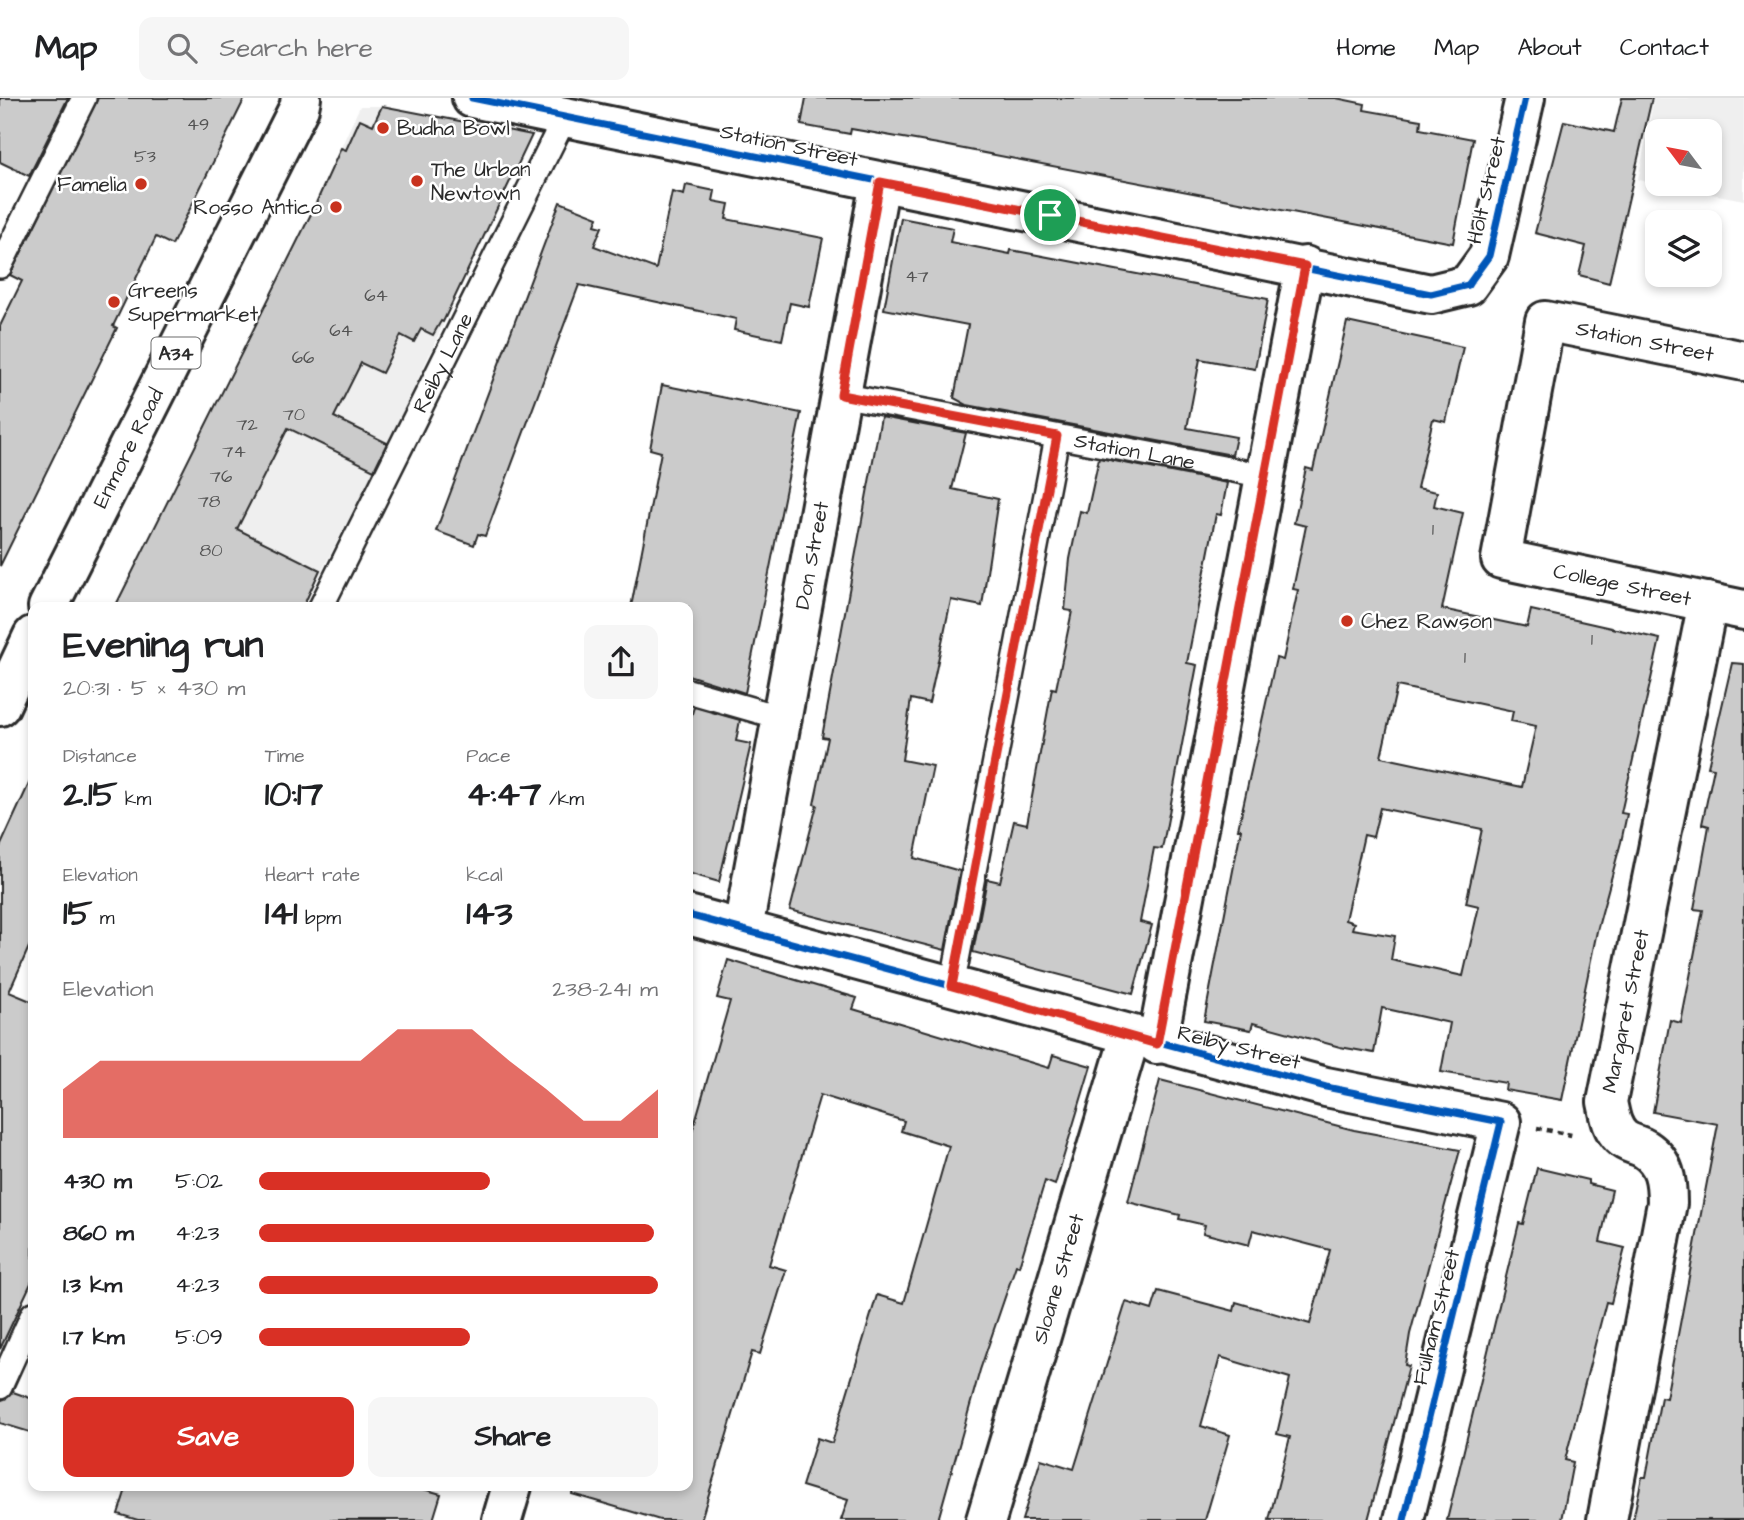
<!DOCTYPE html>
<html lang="en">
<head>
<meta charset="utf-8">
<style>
	body { margin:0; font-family:"Architects Daughter",sans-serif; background:#f6f6f6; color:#202124; height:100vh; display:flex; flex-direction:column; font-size:26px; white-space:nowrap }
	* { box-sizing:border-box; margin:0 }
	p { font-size:23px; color:#757577 }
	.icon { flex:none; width:38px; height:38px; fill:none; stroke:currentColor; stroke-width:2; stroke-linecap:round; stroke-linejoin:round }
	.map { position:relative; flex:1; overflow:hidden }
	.sheet { position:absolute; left:28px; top:504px; width:665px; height:889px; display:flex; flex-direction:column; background:#fff; border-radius:14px; box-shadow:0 4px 10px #0003 }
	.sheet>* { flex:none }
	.needle { width:46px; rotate:302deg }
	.tools { position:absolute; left:1645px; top:21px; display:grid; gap:14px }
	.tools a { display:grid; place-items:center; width:77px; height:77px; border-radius:14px; background:#fff; box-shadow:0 4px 10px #0003; font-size:35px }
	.pin { position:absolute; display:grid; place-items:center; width:60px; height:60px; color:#fff; margin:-30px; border:4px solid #fff; border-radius:50%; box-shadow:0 2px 7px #0007 }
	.round { display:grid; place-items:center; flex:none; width:74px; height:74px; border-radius:14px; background:#f6f6f6 }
	.headline { display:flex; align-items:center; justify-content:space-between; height:119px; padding:0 35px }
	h1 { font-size:38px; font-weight:800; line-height:52px }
	.stats { display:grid; grid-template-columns:repeat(3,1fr); gap:10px; height:119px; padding:7px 35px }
	.stats div { display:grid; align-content:center }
	.stats b { font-size:35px; font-weight:800 }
	.stats small { font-size:19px; font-weight:400 }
	.stats p { font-size:19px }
	.chart { height:196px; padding:14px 35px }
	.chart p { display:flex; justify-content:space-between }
	.chart svg { width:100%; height:126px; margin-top:7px; fill:#d93025; opacity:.7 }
	.action { display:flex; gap:14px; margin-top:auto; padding:14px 35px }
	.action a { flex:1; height:80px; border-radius:14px; background:#d93025; color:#fff; font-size:28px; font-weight:800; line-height:80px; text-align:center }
	.action a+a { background:#f6f6f6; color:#202124 }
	ul { padding:0 35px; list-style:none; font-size:23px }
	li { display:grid; grid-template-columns:112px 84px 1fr; align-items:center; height:52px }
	li i { height:18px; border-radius:9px; background:#d93025 }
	header { display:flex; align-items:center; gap:42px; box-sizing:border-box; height:98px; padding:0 35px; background:#fff; border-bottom:2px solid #e0e0e0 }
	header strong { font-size:33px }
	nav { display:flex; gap:38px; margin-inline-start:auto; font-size:24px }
	.search { width:490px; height:63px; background:#f6f6f6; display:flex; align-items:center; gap:18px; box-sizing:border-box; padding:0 24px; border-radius:14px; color:#757577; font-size:26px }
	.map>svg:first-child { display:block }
	.built { fill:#efefef }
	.building { fill:#cbcbcb; stroke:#2b2b2b; stroke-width:2; fill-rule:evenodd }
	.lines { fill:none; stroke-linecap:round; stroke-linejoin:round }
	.service-casing { stroke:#2b2b2b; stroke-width:28 }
	.minor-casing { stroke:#2b2b2b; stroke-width:44 }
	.trunk-casing { stroke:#2b2b2b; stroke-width:44 }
	.path { stroke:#2b2b2b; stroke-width:4.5; stroke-dasharray:5 5; stroke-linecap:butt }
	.service { stroke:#fff; stroke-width:23 }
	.minor { stroke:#fff; stroke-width:38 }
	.trunk { stroke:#fff; stroke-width:38 }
	.cycleway-casing { stroke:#fff; stroke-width:11 }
	.cycleway { stroke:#0057b8; stroke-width:7 }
	.route-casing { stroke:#fff; stroke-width:14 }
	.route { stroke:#d93025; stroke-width:9 }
	.poi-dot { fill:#c8321e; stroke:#fff; stroke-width:2.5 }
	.labels { text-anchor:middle; stroke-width:5; stroke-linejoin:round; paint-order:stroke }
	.number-label { font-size:18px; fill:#535353 }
	.shield { fill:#fff; stroke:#6b6b6b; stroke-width:2 }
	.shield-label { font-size:19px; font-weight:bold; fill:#2b2b2b }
	.poi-label { font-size:21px; fill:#2b2b2b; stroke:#fff; text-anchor:start }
	.street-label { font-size:21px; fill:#2b2b2b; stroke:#fff }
</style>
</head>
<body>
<header>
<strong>Map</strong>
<div class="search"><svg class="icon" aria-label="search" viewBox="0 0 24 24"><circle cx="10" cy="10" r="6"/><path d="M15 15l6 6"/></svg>Search here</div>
<nav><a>Home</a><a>Map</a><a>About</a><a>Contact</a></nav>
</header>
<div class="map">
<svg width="1744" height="1422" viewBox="0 0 1744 1422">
	<rect width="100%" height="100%" fill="#fff"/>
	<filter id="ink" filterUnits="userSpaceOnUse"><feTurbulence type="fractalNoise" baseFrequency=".0143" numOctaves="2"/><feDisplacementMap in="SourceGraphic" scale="14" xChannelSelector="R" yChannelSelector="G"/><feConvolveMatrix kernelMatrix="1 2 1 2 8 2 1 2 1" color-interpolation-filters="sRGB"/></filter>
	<g filter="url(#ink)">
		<g class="built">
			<polygon points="1654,0 1744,0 1744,102 1658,86 1710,86 1710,33 1657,33 1657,86 1638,82"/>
			<polygon points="360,8 382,8 532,37 388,345 303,509 115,509 303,132"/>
		</g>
		<g class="building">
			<polygon points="0,0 68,0 29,78 0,64"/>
			<polygon points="98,0 245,0 172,147 156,139 113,228 117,230 0,468 0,228 22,183 10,177"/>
			<polygon points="806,0 1336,0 1365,6 1364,12 1421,22 1420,31 1473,41 1453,145 938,46 851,31 850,36 801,27"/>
			<polygon points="1622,0 1652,0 1609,185 1579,177 1586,148 1535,135 1564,23 1614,34"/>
			<polygon points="382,8 532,37 443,224 441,223 433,237 421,231 414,244 401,237 382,275 361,265 334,319 387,345 374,372 288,330 237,431 320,472 303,509 115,509 311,116 341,50 346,52 360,21 373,27"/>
			<polygon points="686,87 715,93 713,103 729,106 726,121 823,140 809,209 790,205 782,242 734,232 736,221 579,187 485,438 478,436 474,447 436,433 560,104 598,119 595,127 602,129 594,148 656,171 672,94 684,97"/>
			<polygon points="901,120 953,130 950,144 1010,156 1011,152 1268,201 1255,271 1200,261 1187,330 1236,339 1232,357 967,307 954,300 968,227 884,211"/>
			<path d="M1347 224 1463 249 1446 324 1433 321 1417 390 1437 394 1434 408 1463 415 1442 511 1527 529 1531 512 1660 541 1621 715 1627 716 1621 744 1597 833 1562 1002 1505 992 1506 985 1441 974 1450 925 1382 910 1374 955 1340 949 1253 925 1251 932 1204 923 1241 731H1238L1276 560 1283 562 1298 492 1293 491 1306 428 1294 425 1306 370 1313 372ZM1397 588 1513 613 1511 623 1536 628 1522 689 1381 659ZM1380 710 1482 731 1466 805 1479 808 1463 878 1391 862 1395 838 1352 831 1354 825 1345 822 1364 737 1373 739Z"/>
			<polygon points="662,287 801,315 745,595 688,577 688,509 631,509 661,354 650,351"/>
			<polygon points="881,319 966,335 952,391 998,401 982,508 951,502 929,605 911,601 902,662 933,668 914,760 960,773 945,852 790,812 817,707 814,706 828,640 822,639"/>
			<polygon points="1099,360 1227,385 1221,417 1216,416 1187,565 1197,567 1166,731 1162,751 1154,750 1140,824 1152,827 1133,896 973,854 987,781 1000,784 1014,723 1027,726 1052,590 1056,591 1072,513 1065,512 1070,461 1080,413 1087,415"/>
			<polygon points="1732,565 1744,566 1744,1422 1633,1422 1642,1379 1646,1379 1661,1299 1666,1300 1718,1026 1653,1014 1670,922 1681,925 1703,812 1694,811 1709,728 1702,726 1714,670 1708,669"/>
			<polygon points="694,609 740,622 736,643 751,646 719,784 688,775 688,629"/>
			<polygon points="33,677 33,840 9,894 33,904 33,1181 0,1251 0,749"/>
			<polygon points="728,862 857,900 853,911 1049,970 1053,957 1091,968 1055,1087 1045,1083 1019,1168 1016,1167 980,1272 938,1422 841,1422 848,1402 802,1388 817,1340 832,1345 877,1197 904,1205 949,1048 901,1033 904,1023 820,997 769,1167 786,1172 760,1256 752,1254 701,1422 660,1422 572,1396 573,1388 688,1388 688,1048 730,903 717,900"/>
			<polygon points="1160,982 1354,1032 1460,1052 1410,1236 1405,1267 1409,1268 1368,1422 1269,1422 1290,1339 1277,1336 1290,1280 1220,1259 1201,1328 1230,1337 1205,1422 1022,1422 1041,1361 1074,1371 1126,1204 1152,1212 1158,1193 1234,1213 1236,1204 1310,1226 1330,1152 1253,1132 1249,1147 1203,1135 1205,1127 1179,1121 1180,1117 1128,1104"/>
			<polygon points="1537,1070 1588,1082 1588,1086 1612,1092 1600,1144 1625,1150 1611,1205 1606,1204 1565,1362 1573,1364 1562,1422 1447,1422 1519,1125 1523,1126"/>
			<polygon points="13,1294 33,1301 33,1335 0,1325 0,1303"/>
			<polygon points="127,1388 413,1388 441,1396 433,1422 138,1422 118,1416"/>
		</g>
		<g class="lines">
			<g class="service-casing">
				<g id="service">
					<polyline points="0,168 84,0"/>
					<path id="s1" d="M841 297 1265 378"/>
					<path id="s2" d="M321 509 565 19"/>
					<polyline points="688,593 782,620"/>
					<polyline points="952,888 1057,339"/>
					<polyline points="0,1289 33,1216"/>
				</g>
			</g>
			<g class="minor-casing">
				<g id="minor">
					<polyline points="472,0 1431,196 1468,187 1489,158 1525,0"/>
					<path id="s3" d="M1744 263 1545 223 1501 461 1744 512"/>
					<polyline points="688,817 1326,989 1501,1024 1404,1422"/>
					<path id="s4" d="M743 831 880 84"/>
					<polyline points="1157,946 1305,168"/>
					<polyline points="502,1422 512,1388"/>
					<path id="s5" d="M986 1422 1130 939"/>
					<path id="s6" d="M1607 1422 1667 1105C1667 1083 1665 1064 1645 1051 1637 1046 1628 1046 1621 1039 1611 1029 1610 1017 1607 1004L1708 504"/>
				</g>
			</g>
			<g class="trunk-casing">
				<g id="trunk">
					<path id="s7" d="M48 509 299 10 301 0"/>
					<polyline points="0,608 33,538"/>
				</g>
			</g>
			<polyline class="path" points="1537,1030 1576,1038"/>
			<use href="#service" class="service"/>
			<use href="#minor" class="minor"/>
			<use href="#trunk" class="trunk"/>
			<g class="cycleway-casing">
				<g id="cycleway">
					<polyline points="472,0 1431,196 1468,187"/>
					<polyline points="1468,187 1489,158 1525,0"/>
					<polyline points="688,817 1326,989 1501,1024 1404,1422"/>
				</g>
			</g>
			<use href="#cycleway" class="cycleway"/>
		</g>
	</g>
	<g class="lines" filter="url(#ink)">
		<g class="route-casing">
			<polygon id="route" points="880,84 1305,168 1157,946 952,888 1057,338 841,297"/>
		</g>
		<use href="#route" class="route"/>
	</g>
	<g class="poi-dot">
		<circle cx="383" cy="30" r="7"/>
		<circle cx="417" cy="83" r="7"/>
		<circle cx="141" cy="86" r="7"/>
		<circle cx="336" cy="109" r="7"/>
		<circle cx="114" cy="204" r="7"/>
		<circle cx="1347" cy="523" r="7"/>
	</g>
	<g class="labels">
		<g class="number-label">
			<text x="198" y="32">49</text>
			<text x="145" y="64">53</text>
			<text x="917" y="184">47</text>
			<text x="376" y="203">64</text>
			<text x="341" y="238">64</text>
			<text x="303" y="265">66</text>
			<text x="294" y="322">70</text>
			<text x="247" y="332">72</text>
			<text x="234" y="359">74</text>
			<text x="221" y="384">76</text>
			<text x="209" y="409">78</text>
			<text x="1433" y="437">1</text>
			<text x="211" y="458">80</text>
			<text x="1592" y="547">1</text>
			<text x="1465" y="565">1</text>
		</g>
		<rect class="shield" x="151.5" y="239.5" width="49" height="31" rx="5"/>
		<g class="shield-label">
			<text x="176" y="262">A34</text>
		</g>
		<g class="poi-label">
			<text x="397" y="37">Budha Bowl</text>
			<text x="431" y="78">The Urban<tspan x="431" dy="24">Newtown</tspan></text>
			<text x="127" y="93" text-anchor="end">Famelia</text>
			<text x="322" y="116" text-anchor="end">Rosso Antico</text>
			<text x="128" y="199">Greens<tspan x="128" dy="24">Supermarket</tspan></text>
			<text x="1361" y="530">Chez Rawson</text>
		</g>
		<g class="street-label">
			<text transform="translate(789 47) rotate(12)" y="7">Station Street</text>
			<text transform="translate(1486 92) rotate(-77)" y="7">Holt Street</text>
			<text transform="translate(1645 243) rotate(11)" y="7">Station Street</text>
			<text dy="7" stroke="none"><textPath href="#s2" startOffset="273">Reiby Lane</textPath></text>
			<text dy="7" stroke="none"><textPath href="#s7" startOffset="178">Enmore Road</textPath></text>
			<text dy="7" stroke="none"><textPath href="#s1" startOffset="299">Station Lane</textPath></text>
			<text dy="7" stroke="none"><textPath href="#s4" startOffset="380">Don Street</textPath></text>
			<text dy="7" stroke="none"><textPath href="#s3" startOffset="569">College Street</textPath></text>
			<text dy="7" stroke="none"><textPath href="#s6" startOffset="542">Margaret Street</textPath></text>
			<text transform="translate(1239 949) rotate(14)" y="7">Reiby Street</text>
			<text dy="7" stroke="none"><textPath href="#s5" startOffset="252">Sloane Street</textPath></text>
			<text transform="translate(1436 1219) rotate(-76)" y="7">Fulham Street</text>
		</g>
	</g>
</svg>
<div class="tools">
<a><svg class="needle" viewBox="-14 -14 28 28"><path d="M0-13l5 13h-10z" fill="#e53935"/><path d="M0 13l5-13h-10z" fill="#757577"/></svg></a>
<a><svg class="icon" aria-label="layers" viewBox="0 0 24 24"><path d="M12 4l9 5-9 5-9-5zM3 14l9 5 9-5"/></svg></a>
</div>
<div class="pin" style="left:1050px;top:117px;background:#1e9e55"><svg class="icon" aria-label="arrive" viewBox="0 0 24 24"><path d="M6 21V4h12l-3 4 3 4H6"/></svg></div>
<section class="sheet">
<div class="headline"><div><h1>Evening run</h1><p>20:31 · 5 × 430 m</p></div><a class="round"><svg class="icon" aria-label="share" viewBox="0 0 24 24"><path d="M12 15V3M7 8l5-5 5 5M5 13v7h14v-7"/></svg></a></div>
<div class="stats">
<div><p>Distance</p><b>2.15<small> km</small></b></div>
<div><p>Time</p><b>10:17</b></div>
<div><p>Pace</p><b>4:47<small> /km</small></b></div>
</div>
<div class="stats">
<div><p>Elevation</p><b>15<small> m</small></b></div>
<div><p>Heart rate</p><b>141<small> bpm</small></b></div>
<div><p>kcal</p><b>143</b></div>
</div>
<div class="chart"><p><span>Elevation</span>238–241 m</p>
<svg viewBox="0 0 160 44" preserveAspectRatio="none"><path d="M0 44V27L10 17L20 17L30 17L40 17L50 17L60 17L70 17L80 17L90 6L100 6L110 6L120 17L130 27L140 38L150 38L160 27V44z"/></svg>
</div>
<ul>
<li><b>430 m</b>5:02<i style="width:58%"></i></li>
<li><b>860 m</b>4:23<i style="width:99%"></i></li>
<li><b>1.3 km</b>4:23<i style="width:100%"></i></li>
<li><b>1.7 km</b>5:09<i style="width:53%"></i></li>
</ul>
<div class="action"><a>Save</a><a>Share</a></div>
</section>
</div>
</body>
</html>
